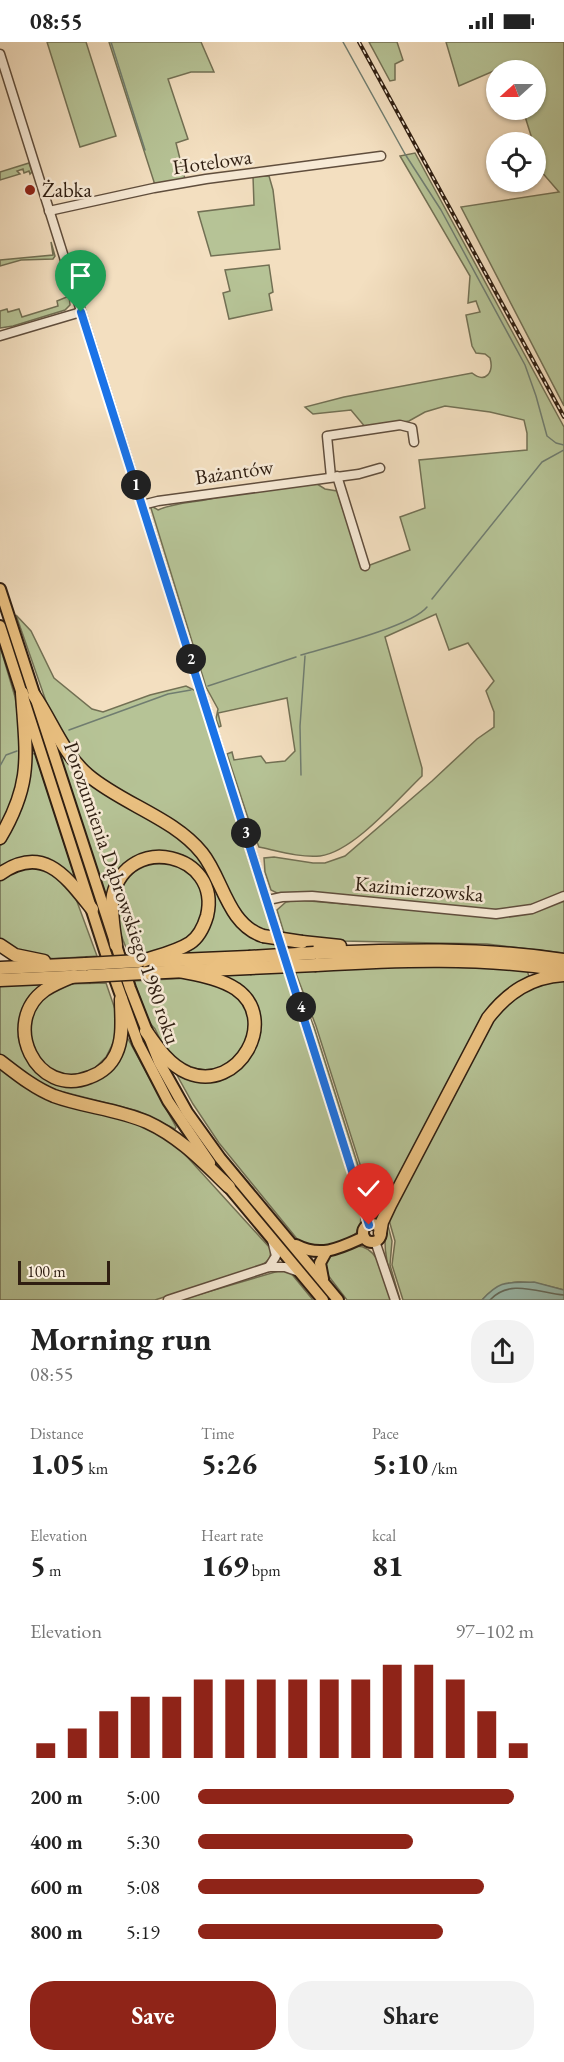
<!DOCTYPE html>
<html lang="en">
<head>
<meta charset="utf-8">
<style>
	body { margin:0; font-family:"EB Garamond",serif; background:#f2f2f2; color:#222; height:100vh; display:flex; flex-direction:column; font-size:22px; white-space:nowrap }
	* { box-sizing:border-box; margin:0 }
	p { font-size:20px; color:#767676 }
	.icon { flex:none; width:33px; height:33px; fill:none; stroke:currentColor; stroke-width:2; stroke-linecap:round; stroke-linejoin:round }
	.map { position:relative; height:1258px; overflow:hidden }
	.drawer { display:flex; flex-direction:column; background:#fff; flex:1 }
	.drawer>* { flex:none }
	.needle { width:39px; rotate:249deg }
	.buttons { position:absolute; left:486px; top:18px; display:grid; gap:12px }
	.buttons a { display:grid; place-items:center; width:60px; height:60px; border-radius:50%; background:#fff; box-shadow:0 2px 4px #0004; font-size:30px }
	.scale { position:absolute; left:18px; bottom:15px; width:92px; box-sizing:border-box; padding-left:6px; border:3px solid #2f1e11; border-top:0; font-size:16px; line-height:21px; white-space:nowrap; color:#2f1e11; -webkit-text-stroke:4px #f7ead6; paint-order:stroke }
	.pin { position:absolute; display:grid; place-items:center; width:51px; height:51px; color:#fff; margin:-62px -26px; border-radius:50% 50% 50% 0; rotate:-45deg; box-shadow:0 0 6px #0007 }
	.pin .icon { rotate:45deg }
	.km { position:absolute; width:30px; height:30px; margin:-15px; border-radius:50%; background:#222; color:#fff; font-size:16px; line-height:30px; text-align:center }
	.round { display:grid; place-items:center; flex:none; width:63px; height:63px; border-radius:24px; background:#f2f2f2 }
	.overview { display:flex; align-items:center; justify-content:space-between; height:102px; padding:0 30px }
	h1 { font-size:33px; font-weight:700; line-height:45px }
	.metrics { display:grid; grid-template-columns:repeat(3,1fr); gap:9px; height:102px; padding:6px 30px }
	.metrics div { display:grid; align-content:center }
	.metrics b { font-size:30px; font-weight:700 }
	.metrics small { font-size:16px; font-weight:400 }
	.metrics p { font-size:16px }
	.chart { height:168px; padding:12px 30px }
	.chart p { display:flex; justify-content:space-between }
	.chart svg { width:100%; height:108px; margin-top:6px; stroke:#8f2418; stroke-width:6 }
	.action { display:flex; gap:12px; margin-top:auto; padding:12px 30px }
	.action a { flex:1; height:69px; border-radius:24px; background:#8f2418; color:#fff; font-size:24px; font-weight:700; line-height:69px; text-align:center }
	.action a+a { background:#f2f2f2; color:#222 }
	ul { padding:0 30px; list-style:none; font-size:20px }
	li { display:grid; grid-template-columns:96px 72px 1fr; align-items:center; height:45px }
	li i { height:15px; border-radius:8px; background:#8f2418 }
	.status { display:flex; justify-content:space-between; align-items:center; height:42px; padding:0 30px; background:#fff; direction:ltr }
	.status svg { height:16px; fill:currentColor }
	.map>svg:first-child { display:block }
	.green { fill:#b6c396; stroke:#727054; stroke-width:1.5 }
	.water { fill:#9cbdaf; stroke:#707d70; stroke-width:1.5 }
	.lines { fill:none; stroke-linecap:round; stroke-linejoin:round }
	.shore { stroke:#666e60; stroke-width:1.5 }
	.stream { stroke:#707d70; stroke-width:1.5 }
	.minor-casing { stroke:#604e3d; stroke-width:11 }
	.major-casing { stroke:#2f1e11; stroke-width:14 }
	.highway-casing { stroke:#2f1e11; stroke-width:15 }
	.minor { stroke:#f7ead6; stroke-width:8 }
	.major { stroke:#eac080; stroke-width:10 }
	.highway { stroke:#eac080; stroke-width:12 }
	.rail-casing { stroke:#2f1e11; stroke-width:4 }
	.rail { stroke:#f7ead6; stroke-width:1.5; stroke-dasharray:4.5; stroke-linecap:butt }
	.highway-bridge-casing { stroke:#2f1e11; stroke-width:15; stroke-linecap:butt }
	.highway-bridge { stroke:#eac080; stroke-width:12 }
	.route-casing { stroke:#fff; stroke-width:12 }
	.route { stroke:#1a73e8; stroke-width:8 }
	.poi-dot { fill:#8f2418; stroke:#f7ead6; stroke-width:2 }
	.labels { text-anchor:middle; stroke-width:5; stroke-linejoin:round; paint-order:stroke }
	.street-label { font-size:21px; fill:#2f1e11; stroke:#f7ead6 }
	.poi-label { font-size:21px; fill:#2f1e11; stroke:#f7ead6; text-anchor:start }
</style>
</head>
<body>
<div class="status"><b>08:55</b><svg viewBox="0 0 49 12"><path d="M0 12V9h3v3zM5 12V6h3v6zM10 12V3h3v9zM15 12V0h3v12zM26 1h20v11H26zM47 4h2v5h-2z"/></svg></div>
<div class="map">
<svg width="564" height="1258" viewBox="0 0 564 1258">
	<rect width="100%" height="100%" fill="#f3dfc0"/>
	<filter id="stains"><feTurbulence type="fractalNoise" baseFrequency=".00333" numOctaves="4"/><feColorMatrix values="0 0 0 0 .2 0 0 0 0 .09 0 0 0 0 .02 0 0 0 .5 -.17"/></filter>
	<radialGradient id="worn" r=".72"><stop offset=".6" stop-color="#630" stop-opacity="0"/><stop offset="1" stop-color="#630" stop-opacity=".3"/></radialGradient>
	<g class="green">
		<polygon points="47,0 86,0 116,94 80,105"/>
		<polygon points="109,0 201,0 214,30 191,30 168,37 188,97 176,101 185,137 155,143"/>
		<polygon points="369,0 397,0 403,18 395,22 395,38 390,39"/>
		<polygon points="446,0 564,0 564,364 461,165 559,150 539,127 536,112 536,100 533,100 523,68 536,68 536,28 496,28 459,44"/>
		<path d="M415 111 564 385V850C535 864 515 868 482 868L309 851H277L271 848 265 830 264 816 274 815 313 821H325L345 814 432 739 477 697 494 685V670L486 649 494 639 468 601 449 608 436 572 385 595 422 726V734C397 758 353 810 320 814 301 816 278 809 259 805L250 782 227 712 232 710 234 718 261 714 266 721 285 719 295 709 287 656 218 671 221 684 219 685 216 677 218 667 206 645 150 463 158 468C178 459 200 461 222 454L314 440 325 447 337 449 362 526 410 508 400 475 425 466 419 418 527 408V391L524 378 490 370 445 364 425 370 409 379 366 386 351 368 313 372 305 365 344 355 472 331C486 342 494 330 490 316L485 312 476 311 472 304 466 273 480 270 476 259 468 261 470 234 400 114Z"/>
		<polygon points="29,121 32,130 30,132 29,129 24,131 23,127 17,129 20,132 0,138 0,130"/>
		<polygon points="253,134 269,134 273,148 280,207 211,214 198,170 254,163"/>
		<polygon points="51,200 55,214 53,217 21,218 0,224 0,218 53,213"/>
		<polygon points="269,223 273,250 269,252 272,268 229,277 223,251 230,249 225,228"/>
		<polygon points="69,254 70,263 65,268 13,284 0,286 0,269 7,267 8,270 19,267 22,275 58,264 57,259"/>
		<polygon points="16,573 31,589 54,636 92,667 103,670 150,653 186,644 198,650 248,816 274,892 260,889 246,878 235,864 211,819 84,725 49,668"/>
		<polygon points="0,604 15,655 21,695 18,745 0,789"/>
		<path d="M55 700 68 720 182 797 207 827 226 866 277 902 279 908 175 912 193 902 212 866 187 817C163 806 130 809 115 833 109 843 109 855 107 866Z"/>
		<polygon points="35,711 77,841 61,824 53,820 0,827 0,804 13,784 30,713"/>
		<path d="M149 819 185 824 203 848C203 857 204 868 202 877 194 905 154 911 129 913L117 883 116 867 122 839Z"/>
		<path d="M40 824 72 846 97 914C74 915 48 920 25 912 16 909 8 902 0 898V837L17 827Z"/>
		<polygon points="298,858 495,875 531,871 564,858 564,911 487,902 342,899 285,894 277,868 286,860"/>
		<polygon points="418,924 509,927 527,929 529,934 528,937 503,953 380,1173 365,1138 316,984 295,929"/>
		<polygon points="287,929 361,1171 360,1188 347,1198 316,1207 302,1203 219,1101 193,1062 173,1026 182,1031 235,1027 258,974 214,932"/>
		<polygon points="190,936 230,947 245,964 250,979 246,1002 226,1024 209,1029 183,1024 163,1003 155,987 149,980 134,939"/>
		<polygon points="48,939 38,947 24,1011 35,1028 85,1042 127,995 176,1085 175,1087 138,1069 44,1045 0,1014 0,943"/>
		<path d="M555 939H564V1248C532 1240 507 1231 482 1258H403L392 1223 395 1199 389 1178 491 977 521 949Z"/>
		<polygon points="106,941 117,973 115,997 106,1015 92,1029 67,1035 43,1025 28,996 31,972 42,956 66,942"/>
		<polygon points="298,944 314,985 364,1142 376,1172 381,1177 377,1178 372,1174 365,1154"/>
		<path d="M0 1026 151 1087 180 1107 270 1206C273 1217 266 1221 257 1225L155 1258H0Z"/>
		<path d="M387 1180 392 1199 390 1223 400 1258C389 1239 381 1202 387 1180Z"/>
		<path d="M356 1204C381 1204 385 1240 392 1258H347L324 1228 325 1218 328 1214Z"/>
		<polygon points="282,1228 290,1230 313,1258 180,1258"/>
	</g>
	<path class="water" d="M534 1240 564 1248V1258H482C501 1237 508 1241 534 1240Z"/>
	<g class="lines">
		<path class="shore" d="M490 1258C510 1236 539 1251 564 1253"/>
		<g class="stream">
			<polyline points="111,0 145,108"/>
			<polyline points="343,0 405,112 441,168 525,323 536,354 547,394 556,401 564,403"/>
			<polyline points="432,557 542,420 564,408"/>
			<path d="M301 613C329 605 412 584 427 565"/>
			<polyline points="208,644 296,615"/>
			<polyline points="69,688 168,652 191,648"/>
			<polyline points="0,724 6,713 17,709"/>
			<polyline points="301,733 300,684 305,614"/>
		</g>
		<g class="minor-casing">
			<g id="minor">
				<polyline points="0,12 369,1183"/>
				<polyline points="49,169 154,146 206,137 381,114"/>
				<polyline points="0,294 81,270"/>
				<polyline points="337,434 365,524"/>
				<polyline points="331,435 327,394 400,383 412,386 414,400"/>
				<polyline points="142,463 158,459 359,432 380,426"/>
				<polyline points="268,858 282,855 312,854 496,872 532,867 564,854"/>
				<polyline points="375,1199 395,1258"/>
				<polyline points="269,1225 276,1214 272,1198"/>
				<polyline points="168,1258 269,1225 285,1225 299,1230"/>
			</g>
		</g>
		<g class="major-casing">
			<g id="major">
				<polyline points="0,547 130,946 159,1020 187,1070 220,1116 338,1258"/>
				<polyline points="0,584 106,912 138,1001 168,1059 210,1121"/>
				<polyline points="223,1138 323,1258"/>
				<circle cx="372" cy="1191" r="9"/>
				<path d="M296 1203C321 1216 340 1206 364 1195"/>
				<polyline points="323,1237 320,1221 326,1210"/>
			</g>
		</g>
		<g class="highway-casing">
			<g id="highway">
				<path d="M34 653C52 679 63 712 88 733 122 762 174 776 202 811 223 837 227 882 263 894"/>
				<path d="M0 796C33 740 26 713 22 651"/>
				<path d="M0 832C44 801 67 836 92 867"/>
				<polyline points="302,900 340,904"/>
				<polyline points="0,903 15,913 44,919"/>
				<path d="M116 903C114 887 110 869 113 853 128 790 222 811 207 874 204 884 199 895 190 901 176 910 157 914 142 919"/>
				<path d="M314 911C399 908 480 905 564 918"/>
				<polyline points="155,919 249,915"/>
				<path d="M316 923C399 918 481 915 563 928"/>
				<polyline points="0,926 86,922"/>
				<polyline points="144,931 250,926"/>
				<path d="M74 934C64 938 54 942 45 948 0 980 36 1057 90 1035 101 1031 111 1023 116 1012 124 995 121 975 121 957"/>
				<polyline points="0,938 89,934"/>
				<path d="M146 989C157 1005 169 1023 188 1031 239 1051 280 977 236 947 219 936 198 933 179 929"/>
				<path d="M0 1019C17 1032 34 1046 54 1054 84 1065 117 1067 147 1080 180 1095 203 1120 229 1145"/>
				<path d="M380 1191 382 1180 390 1163 488 976C508 950 531 935 564 933"/>
			</g>
		</g>
		<use href="#minor" class="minor"/>
		<use href="#major" class="major"/>
		<use href="#highway" class="highway"/>
		<g class="rail-casing">
			<polyline id="rail" points="359,0 564,375"/>
		</g>
		<use href="#rail" class="rail"/>
		<g class="highway-bridge-casing">
			<g id="highway-bridge">
				<polyline points="263,894 302,900"/>
				<polyline points="249,915 314,911"/>
				<polyline points="86,922 139,919"/>
				<polyline points="250,926 316,923"/>
				<polyline points="89,934 144,931"/>
			</g>
		</g>
		<use href="#highway-bridge" class="highway-bridge"/>
	</g>
	<g class="lines">
		<g class="route-casing">
			<polyline id="route" points="81,270 369,1183"/>
		</g>
		<use href="#route" class="route"/>
	</g>
	<circle class="poi-dot" cx="30" cy="148" r="6"/>
	<g class="labels">
		<g class="street-label">
			<text transform="translate(212 120) rotate(-8)" y="7">Hotelowa</text>
			<text transform="translate(234 430) rotate(-8)" y="7">Bażantów</text>
			<text transform="translate(419 847) rotate(5)" y="7">Kazimierzowska</text>
			<text transform="translate(122 851) rotate(71)" y="7">Porozumienia Dąbrowskiego 1980 roku</text>
		</g>
		<g class="poi-label">
			<text x="42" y="155">Żabka</text>
		</g>
	</g>
	<rect width="100%" height="100%" filter="url(#stains)"/>
	<rect width="100%" height="100%" fill="url(#worn)"/>
</svg>
<div class="buttons">
<a><svg class="needle" viewBox="-14 -14 28 28"><path d="M0-13l5 13h-10z" fill="#e53935"/><path d="M0 13l5-13h-10z" fill="#767676"/></svg></a>
<a><svg class="icon" aria-label="locate" viewBox="0 0 24 24"><circle cx="12" cy="12" r="6"/><path d="M12 2v4M12 18v4M2 12h4M18 12h4"/></svg></a>
</div>
<div class="scale">100 m</div>
<div class="pin" style="left:81px;top:270px;background:#1e9e55"><svg class="icon" aria-label="arrive" viewBox="0 0 24 24"><path d="M6 21V4h12l-3 4 3 4H6"/></svg></div>
<div class="pin" style="left:369px;top:1183px;background:#d93025"><svg class="icon" aria-label="check" viewBox="0 0 24 24"><path d="M5 12l5 5 9-10"/></svg></div>
<b class="km" style="left:136px;top:443px">1</b>
<b class="km" style="left:191px;top:617px">2</b>
<b class="km" style="left:246px;top:791px">3</b>
<b class="km" style="left:301px;top:965px">4</b>
</div>
<section class="drawer">
<div class="overview"><div><h1>Morning run</h1><p>08:55</p></div><a class="round"><svg class="icon" aria-label="share" viewBox="0 0 24 24"><path d="M12 15V3M7 8l5-5 5 5M5 13v7h14v-7"/></svg></a></div>
<div class="metrics">
<div><p>Distance</p><b>1.05<small> km</small></b></div>
<div><p>Time</p><b>5:26</b></div>
<div><p>Pace</p><b>5:10<small> /km</small></b></div>
</div>
<div class="metrics">
<div><p>Elevation</p><b>5<small> m</small></b></div>
<div><p>Heart rate</p><b>169<small> bpm</small></b></div>
<div><p>kcal</p><b>81</b></div>
</div>
<div class="chart"><p><span>Elevation</span>97–102 m</p>
<svg viewBox="0 0 160 44" preserveAspectRatio="none"><path d="M5 44V38M15 44V32M25 44V25M35 44V19M45 44V19M55 44V12M65 44V12M75 44V12M85 44V12M95 44V12M105 44V12M115 44V6M125 44V6M135 44V12M145 44V25M155 44V38"/></svg>
</div>
<ul>
<li><b>200 m</b>5:00<i style="width:94%"></i></li>
<li><b>400 m</b>5:30<i style="width:64%"></i></li>
<li><b>600 m</b>5:08<i style="width:85%"></i></li>
<li><b>800 m</b>5:19<i style="width:73%"></i></li>
</ul>
<div class="action"><a>Save</a><a>Share</a></div>
</section>
</body>
</html>
